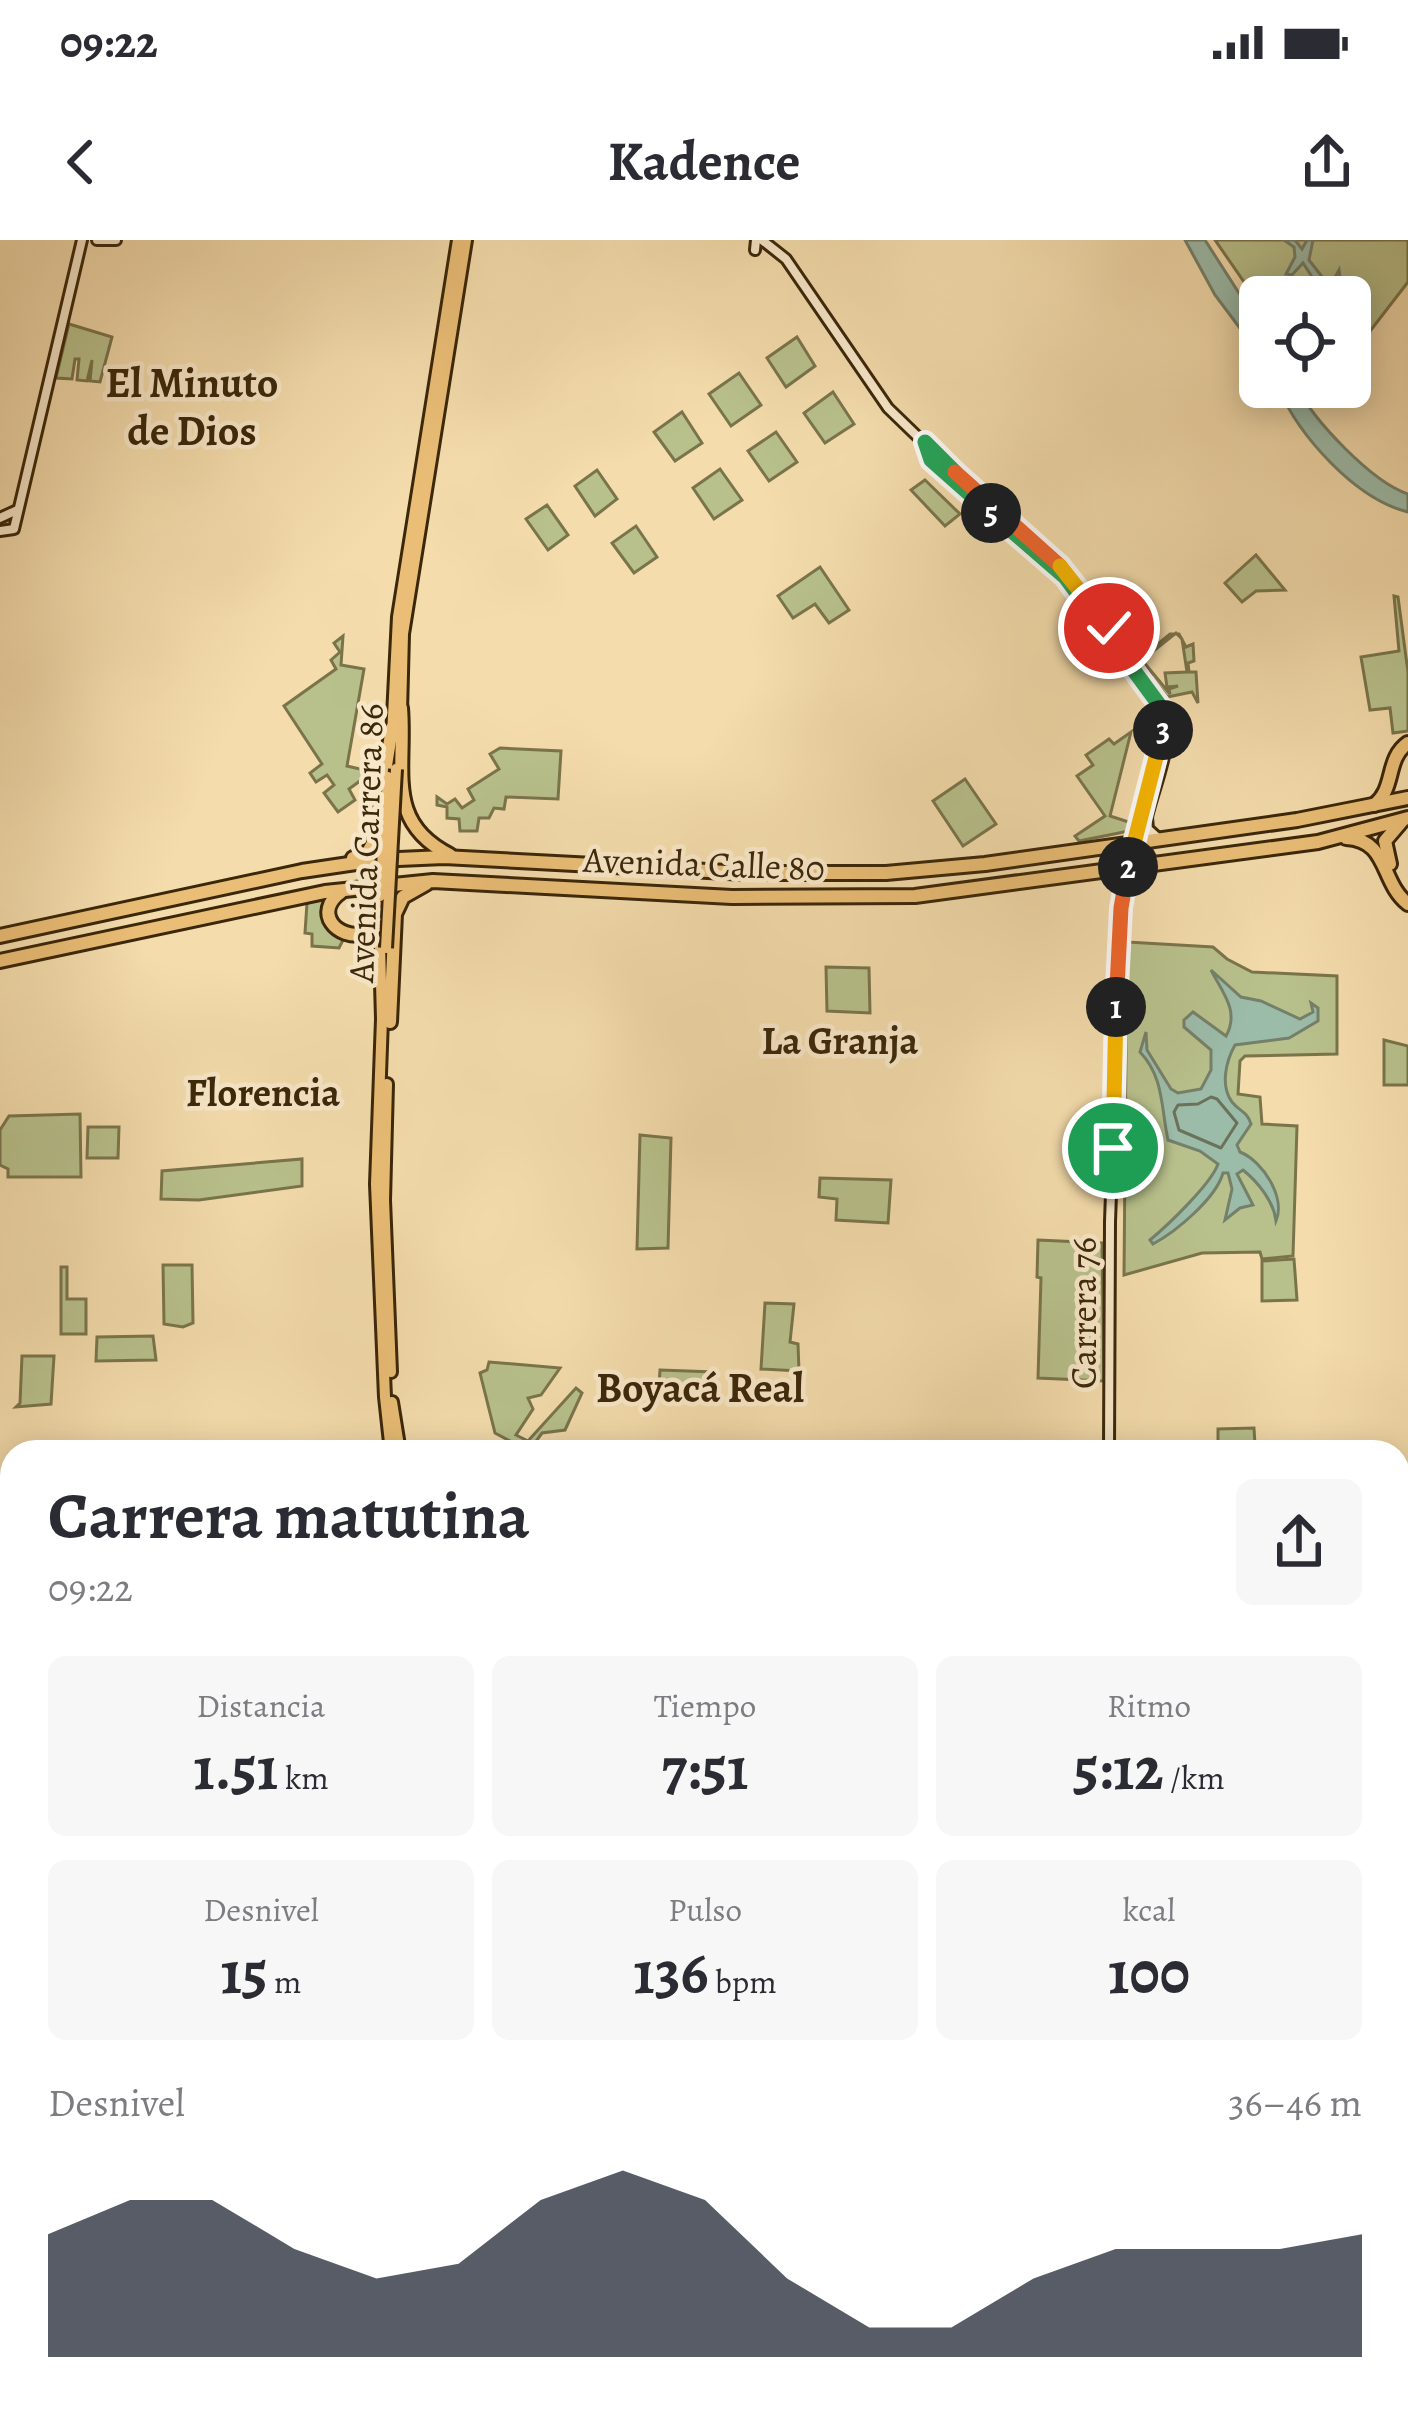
<!DOCTYPE html>
<html lang="es">
<head>
<meta charset="utf-8">
<style>
	body { margin:0; font-family:Alegreya,serif; background:#f7f7f7; color:#2b2b33; height:100vh; display:flex; flex-direction:column; font-size:45px; white-space:nowrap }
	* { box-sizing:border-box; margin:0 }
	p { font-size:39px; color:#7c7c81 }
	.icon { flex:none; width:66px; height:66px; fill:none; stroke:currentColor; stroke-width:2; stroke-linecap:round; stroke-linejoin:round }
	.map { position:relative; flex:1; overflow:hidden }
	.side { position:absolute; left:0px; top:1200px; width:1410px; height:972px; display:flex; flex-direction:column; background:#fff; border-radius:36px 36px 0 0; box-shadow:0 6px 30px #0003 }
	.side>* { flex:none }
	.buttons { position:absolute; left:1239px; top:36px; display:grid; gap:24px }
	.buttons a { display:grid; place-items:center; width:132px; height:132px; border-radius:18px; background:#fff; box-shadow:0 6px 30px #0003; font-size:60px }
	.pin { position:absolute; display:grid; place-items:center; width:102px; height:102px; color:#fff; margin:-51px; border:6px solid #fff; border-radius:50%; box-shadow:0 3px 12px #0007 }
	.km { position:absolute; width:60px; height:60px; margin:-30px; border-radius:50%; background:#222; color:#fff; font-size:33px; line-height:60px; text-align:center }
	.round { display:grid; place-items:center; flex:none; width:126px; height:126px; border-radius:18px; background:#f7f7f7 }
	.head { display:flex; align-items:center; justify-content:space-between; height:204px; padding:0 48px }
	h1 { font-size:66px; font-weight:700; line-height:90px }
	.figures { display:grid; grid-template-columns:repeat(3,1fr); gap:18px; height:204px; padding:12px 48px }
	.figures div { display:grid; align-content:center; border-radius:18px; background:#f7f7f7; text-align:center }
	.figures b { font-size:60px; font-weight:700 }
	.figures small { font-size:33px; font-weight:400 }
	.figures p { font-size:33px }
	.chart { height:336px; padding:24px 48px }
	.chart p { display:flex; justify-content:space-between }
	.chart svg { width:100%; height:216px; margin-top:12px; fill:#111827; opacity:.7 }
	.status { display:flex; justify-content:space-between; align-items:center; height:84px; padding:0 60px; background:#fff; direction:ltr }
	.status svg { height:33px; fill:currentColor }
	header { display:flex; justify-content:space-between; align-items:center; height:156px; padding:0 48px; background:#fff; font-size:54px; font-weight:700 }
	.map>svg:first-child { display:block }
	.green { fill:#b8c18c; stroke:#7a744b; stroke-width:3; fill-rule:evenodd }
	.water { fill:#9cbcaa; stroke:#75806a; stroke-width:3 }
	.lines { fill:none; stroke-linecap:round; stroke-linejoin:round }
	.shore { stroke:#6c725a; stroke-width:3 }
	.river { stroke:#9cbcaa; stroke-width:9 }
	.secondary-casing { stroke:#3b270a; stroke-width:14 }
	.primary-casing { stroke:#3b270a; stroke-width:16 }
	.highway-casing { stroke:#3b270a; stroke-width:18 }
	.secondary { stroke:#f8e8c9; stroke-width:8 }
	.primary { stroke:#eabe76; stroke-width:10 }
	.highway { stroke:#eabe76; stroke-width:12 }
	.primary-bridge-casing { stroke:#3b270a; stroke-width:16; stroke-linecap:butt }
	.primary-bridge { stroke:#eabe76; stroke-width:10 }
	.split-1-casing { stroke:#fff; stroke-width:24 }
	.split-2-casing { stroke:#fff; stroke-width:24 }
	.split-3-casing { stroke:#fff; stroke-width:24 }
	.split-4-casing { stroke:#fff; stroke-width:24 }
	.split-5-casing { stroke:#fff; stroke-width:24 }
	.split-6-casing { stroke:#fff; stroke-width:24 }
	.split-7-casing { stroke:#fff; stroke-width:24 }
	.split-8-casing { stroke:#fff; stroke-width:24 }
	.split-1 { stroke:#f5b400; stroke-width:15 }
	.split-2 { stroke:#f0652b; stroke-width:15 }
	.split-3 { stroke:#f5b400; stroke-width:15 }
	.split-4 { stroke:#22a559; stroke-width:15 }
	.split-5 { stroke:#22a559; stroke-width:15 }
	.split-6 { stroke:#22a559; stroke-width:15 }
	.split-7 { stroke:#f0652b; stroke-width:15 }
	.split-8 { stroke:#f5b400; stroke-width:15 }
	.labels { text-anchor:middle; stroke-width:9; stroke-linejoin:round; paint-order:stroke }
	.street-label { font-size:36px; fill:#3b270a; stroke:#f8e8c9 }
	.neighbourhood-label { font-size:39px; font-weight:bold; fill:#3b270a; stroke:#f8e8c9 }
	.quarter-label { font-size:42px; font-weight:bold; fill:#3b270a; stroke:#f8e8c9 }
</style>
</head>
<body>
<div class="status"><b>09:22</b><svg viewBox="0 0 49 12"><path d="M0 12V9h3v3zM5 12V6h3v6zM10 12V3h3v9zM15 12V0h3v12zM26 1h20v11H26zM47 4h2v5h-2z"/></svg></div>
<header><svg class="icon" aria-label="back" viewBox="0 0 24 24"><path d="M15 5l-7 7 7 7"/></svg>Kadence<svg class="icon" aria-label="share" viewBox="0 0 24 24"><path d="M12 15V3M7 8l5-5 5 5M5 13v7h14v-7"/></svg></header>
<div class="map">
<svg width="1408" height="2172" viewBox="0 0 1408 2172">
	<rect width="100%" height="100%" fill="#f4dcac"/>
	<filter id="stains"><feTurbulence type="fractalNoise" baseFrequency=".00167" numOctaves="4"/><feColorMatrix values="0 0 0 0 .2 0 0 0 0 .09 0 0 0 0 .02 0 0 0 .5 -.17"/></filter>
	<radialGradient id="worn" r=".72"><stop offset=".6" stop-color="#630" stop-opacity="0"/><stop offset="1" stop-color="#630" stop-opacity=".3"/></radialGradient>
	<g class="green">
		<polygon points="1215,0 1408,0 1408,42 1350,117 1350,57 1260,57 1260,65"/>
		<polygon points="69,84 112,97 100,142 90,141 92,120 87,141 77,140 79,119 75,119 72,139 56,138"/>
		<polygon points="797,97 815,126 786,147 767,118"/>
		<polygon points="739,133 761,165 731,186 709,154"/>
		<polygon points="833,152 854,184 825,203 804,173"/>
		<polygon points="682,172 702,203 675,221 654,192"/>
		<polygon points="776,192 797,222 769,241 748,211"/>
		<polygon points="720,229 742,260 714,279 693,248"/>
		<polygon points="597,230 617,259 595,276 575,246"/>
		<polygon points="925,240 960,274 945,286 911,250"/>
		<polygon points="547,265 568,295 548,310 526,279"/>
		<polygon points="636,286 657,317 634,333 612,303"/>
		<polygon points="1256,315 1285,350 1256,351 1242,362 1225,343"/>
		<polygon points="820,327 849,370 829,383 815,364 793,378 778,356"/>
		<polygon points="1394,356 1398,357 1408,432 1408,491 1393,493 1390,468 1370,470 1361,417 1399,411"/>
		<path d="M1170 394H1179L1186 407 1193 404 1194 421 1188 423 1189 432H1196L1198 463 1192 452 1167 457 1141 423 1143 416ZM1176 393 1182 399 1187 432 1165 433 1167 447 1178 446 1169 449 1170 454 1142 420Z"/>
		<polygon points="343,396 341,425 364,429 347,526 369,531 368,535 349,549 355,560 338,572 324,553 334,545 327,535 316,542 310,533 322,524 284,466 336,429 331,420 340,412 334,403"/>
		<polygon points="1131,492 1110,576 1135,584 1134,590 1079,601 1075,596 1105,576 1077,536 1093,525 1086,515 1109,499 1114,504"/>
		<polygon points="500,508 561,511 558,559 506,557 504,569 494,568 489,578 479,578 477,591 460,591 459,579 447,578 447,567 437,565 437,557 447,564 455,559 462,568 474,560 468,549 499,529 490,514"/>
		<polygon points="965,539 996,584 963,606 933,561"/>
		<path d="M329 658 322 674C331 698 345 698 368 697L374 690V702L343 700 339 708 312 706V694L305 693 307 663Z"/>
		<polygon points="1127,702 1213,707 1227,719 1252,732 1337,736 1337,814 1245,816 1240,821 1238,854 1260,857 1262,884 1297,886 1293,1016 1262,1019 1260,1012 1202,1013 1124,1035"/>
		<polygon points="826,727 869,728 870,773 827,771"/>
		<polygon points="1384,800 1408,806 1408,845 1384,845"/>
		<polygon points="80,874 81,937 8,937 8,929 0,925 0,890 9,876"/>
		<polygon points="88,887 119,887 118,918 87,918"/>
		<polygon points="640,895 671,898 668,1008 637,1009"/>
		<polygon points="302,919 302,946 199,960 161,959 162,931"/>
		<polygon points="820,938 891,940 888,983 836,980 837,959 819,957"/>
		<polygon points="1038,1000 1102,1003 1104,1141 1038,1138 1041,1038 1037,1037"/>
		<polygon points="1294,1019 1297,1060 1262,1061 1262,1021"/>
		<polygon points="163,1025 192,1025 193,1083 183,1087 164,1084"/>
		<polygon points="61,1027 67,1027 67,1059 86,1059 86,1094 61,1094"/>
		<polygon points="765,1063 794,1064 790,1102 798,1104 799,1131 761,1129"/>
		<polygon points="153,1096 156,1120 96,1121 97,1097"/>
		<polygon points="22,1116 54,1116 51,1164 16,1167 20,1163"/>
		<polygon points="489,1122 560,1128 541,1155 528,1158 533,1169 516,1195 528,1201 576,1148 582,1153 565,1190 542,1193 534,1204 536,1212 522,1212 523,1208 495,1193 480,1133 487,1130"/>
		<polygon points="660,1130 714,1132 713,1161 658,1159"/>
		<polygon points="1254,1188 1255,1205 1338,1206 1338,1212 1218,1212 1218,1189"/>
		<polygon points="242,2160 312,2160 313,2172 95,2172"/>
	</g>
	<g class="water">
		<polygon points="1185,0 1205,0 1260,86 1260,115 1215,55"/>
		<polygon points="1284,0 1295,0 1302,9 1307,0 1313,0 1309,20 1330,47 1339,30 1343,57 1319,57 1316,43 1303,23 1292,35 1286,34 1295,17 1294,7"/>
		<path d="M1278 147H1297C1314 181 1372 242 1408 254V272C1355 259 1299 196 1278 147Z"/>
		<path d="M1211 730 1241 757 1261 761 1300 779 1313 772 1311 763 1318 768V781L1289 798 1235 805C1226 821 1220 846 1232 862 1240 872 1247 871 1251 884L1237 905 1240 912C1263 921 1286 958 1276 981 1274 962 1258 942 1243 930L1237 934 1253 965 1240 968 1225 980 1232 949 1228 933H1223C1216 958 1177 991 1153 1004L1150 1000C1168 985 1211 944 1218 924L1200 911 1168 900C1161 868 1164 837 1140 812L1146 792 1147 810 1171 849 1178 853 1201 849 1211 830V810L1184 787V780L1193 772 1226 796C1240 771 1222 752 1211 730Z"/>
	</g>
	<g class="lines">
		<polygon class="shore" points="1211,857 1217,859 1237,883 1221,908 1179,890 1174,872 1178,865 1198,864"/>
		<polyline class="river" points="0,1894 12,1893"/>
		<g class="secondary-casing">
			<g id="secondary">
				<polyline points="97,0 116,0"/>
				<polyline points="762,0 786,19 888,168 976,253"/>
				<polyline points="755,10 756,0"/>
				<polyline points="925,202 934,224 1065,337 1156,460 1164,477 1121,668 1110,982 1109,1212"/>
				<polyline points="0,278 15,271"/>
				<polyline points="0,291 14,289 82,0"/>
				<polyline points="1091,363 1146,438"/>
				<polyline points="1139,598 1154,625"/>
				<path d="M1158 598 1148 589 1147 577C1155 541 1182 488 1158 455"/>
				<polyline points="0,1307 12,1307"/>
				<polyline points="0,1315 12,1315"/>
				<polyline points="1398,1338 1408,1339"/>
				<polyline points="1398,1346 1408,1346"/>
				<polyline points="984,2172 984,2160"/>
			</g>
		</g>
		<g class="primary-casing">
			<g id="primary">
				<polyline points="401,472 403,394 466,0"/>
				<polyline points="392,496 398,377 458,0"/>
				<polyline points="379,670 382,779 376,944 385,1157 391,1212"/>
				<polyline points="387,844 384,960 391,1132"/>
				<polyline points="392,1162 400,1212"/>
				<polyline points="440,2172 442,2160"/>
				<polyline points="450,2172 452,2160"/>
			</g>
		</g>
		<g class="highway-casing">
			<g id="highway">
				<path d="M401 468C406 529 384 582 450 615"/>
				<path d="M1374 565C1396 548 1385 519 1408 503"/>
				<path d="M1346 598C1389 600 1380 642 1408 664"/>
				<polyline points="353,618 368,612 374,601 392,488"/>
				<polyline points="1390,624 1385,601 1402,581"/>
				<path d="M341 652C313 672 336 700 365 694L379 668"/>
				<polyline points="0,696 302,631 376,620 444,617 746,633 886,633 985,624 1297,580 1408,558"/>
				<polyline points="0,721 325,652 433,641 732,657 915,656 1318,602 1408,578"/>
				<polyline points="390,782 395,674 403,657 426,644"/>
			</g>
		</g>
		<use href="#secondary" class="secondary"/>
		<use href="#primary" class="primary"/>
		<use href="#highway" class="highway"/>
		<g class="primary-bridge-casing">
			<g id="primary-bridge">
				<polyline points="380,656 388,537"/>
				<polyline points="386,708 396,529"/>
			</g>
		</g>
		<use href="#primary-bridge" class="primary-bridge"/>
	</g>
	<g class="lines">
		<g class="split-1-casing">
			<polyline id="split-1" points="1113,908 1116,767"/>
		</g>
		<g class="split-2-casing">
			<polyline id="split-2" points="1116,767 1121,668 1128,627"/>
		</g>
		<g class="split-3-casing">
			<polyline id="split-3" points="1128,627 1163,490"/>
		</g>
		<g class="split-4-casing">
			<polyline id="split-4" points="1091,372 1160,466 1163,490"/>
		</g>
		<g class="split-5-casing">
			<polyline id="split-5" points="991,273 1065,337 1091,372"/>
		</g>
		<g class="split-6-casing">
			<polyline id="split-6" points="955,232 925,202 931,220 991,273"/>
		</g>
		<g class="split-7-casing">
			<polyline id="split-7" points="955,232 1060,326"/>
		</g>
		<g class="split-8-casing">
			<polyline id="split-8" points="1060,326 1109,388"/>
		</g>
		<use href="#split-1" class="split-1"/>
		<use href="#split-2" class="split-2"/>
		<use href="#split-3" class="split-3"/>
		<use href="#split-4" class="split-4"/>
		<use href="#split-5" class="split-5"/>
		<use href="#split-6" class="split-6"/>
		<use href="#split-7" class="split-7"/>
		<use href="#split-8" class="split-8"/>
	</g>
	<g class="labels">
		<g class="street-label">
			<text transform="translate(365 603) rotate(-88)" y="13">Avenida Carrera 86</text>
			<text transform="translate(704 623) rotate(2)" y="13">Avenida Calle 80</text>
			<text transform="translate(1083 1073) rotate(-90)" y="13">Carrera 76</text>
		</g>
		<g class="neighbourhood-label">
			<text x="840" y="814">La Granja</text>
			<text x="263" y="866">Florencia</text>
		</g>
		<g class="quarter-label">
			<text x="192" y="157">El Minuto<tspan x="192" dy="48">de Dios</tspan></text>
			<text x="700" y="1162">Boyacá Real</text>
		</g>
	</g>
	<rect width="100%" height="100%" filter="url(#stains)"/>
	<rect width="100%" height="100%" fill="url(#worn)"/>
</svg>
<div class="buttons">
<a><svg class="icon" aria-label="locate" viewBox="0 0 24 24"><circle cx="12" cy="12" r="6"/><path d="M12 2v4M12 18v4M2 12h4M18 12h4"/></svg></a>
</div>
<div class="pin" style="left:1113px;top:908px;background:#1e9e55"><svg class="icon" aria-label="arrive" viewBox="0 0 24 24"><path d="M6 21V4h12l-3 4 3 4H6"/></svg></div>
<div class="pin" style="left:1109px;top:388px;background:#d93025"><svg class="icon" aria-label="check" viewBox="0 0 24 24"><path d="M5 12l5 5 9-10"/></svg></div>
<b class="km" style="left:1116px;top:767px">1</b>
<b class="km" style="left:1128px;top:627px">2</b>
<b class="km" style="left:1163px;top:490px">3</b>
<b class="km" style="left:991px;top:273px">5</b>
<section class="side">
<div class="head"><div><h1>Carrera matutina</h1><p>09:22</p></div><a class="round"><svg class="icon" aria-label="share" viewBox="0 0 24 24"><path d="M12 15V3M7 8l5-5 5 5M5 13v7h14v-7"/></svg></a></div>
<div class="figures">
<div><p>Distancia</p><b>1.51<small> km</small></b></div>
<div><p>Tiempo</p><b>7:51</b></div>
<div><p>Ritmo</p><b>5:12<small> /km</small></b></div>
</div>
<div class="figures">
<div><p>Desnivel</p><b>15<small> m</small></b></div>
<div><p>Pulso</p><b>136<small> bpm</small></b></div>
<div><p>kcal</p><b>100</b></div>
</div>
<div class="chart"><p><span>Desnivel</span>36–46 m</p>
<svg viewBox="0 0 160 44" preserveAspectRatio="none"><path d="M0 44V19L10 12L20 12L30 22L40 28L50 25L60 12L70 6L80 12L90 28L100 38L110 38L120 28L130 22L140 22L150 22L160 19V44z"/></svg>
</div>
</section>
</div>
</body>
</html>
